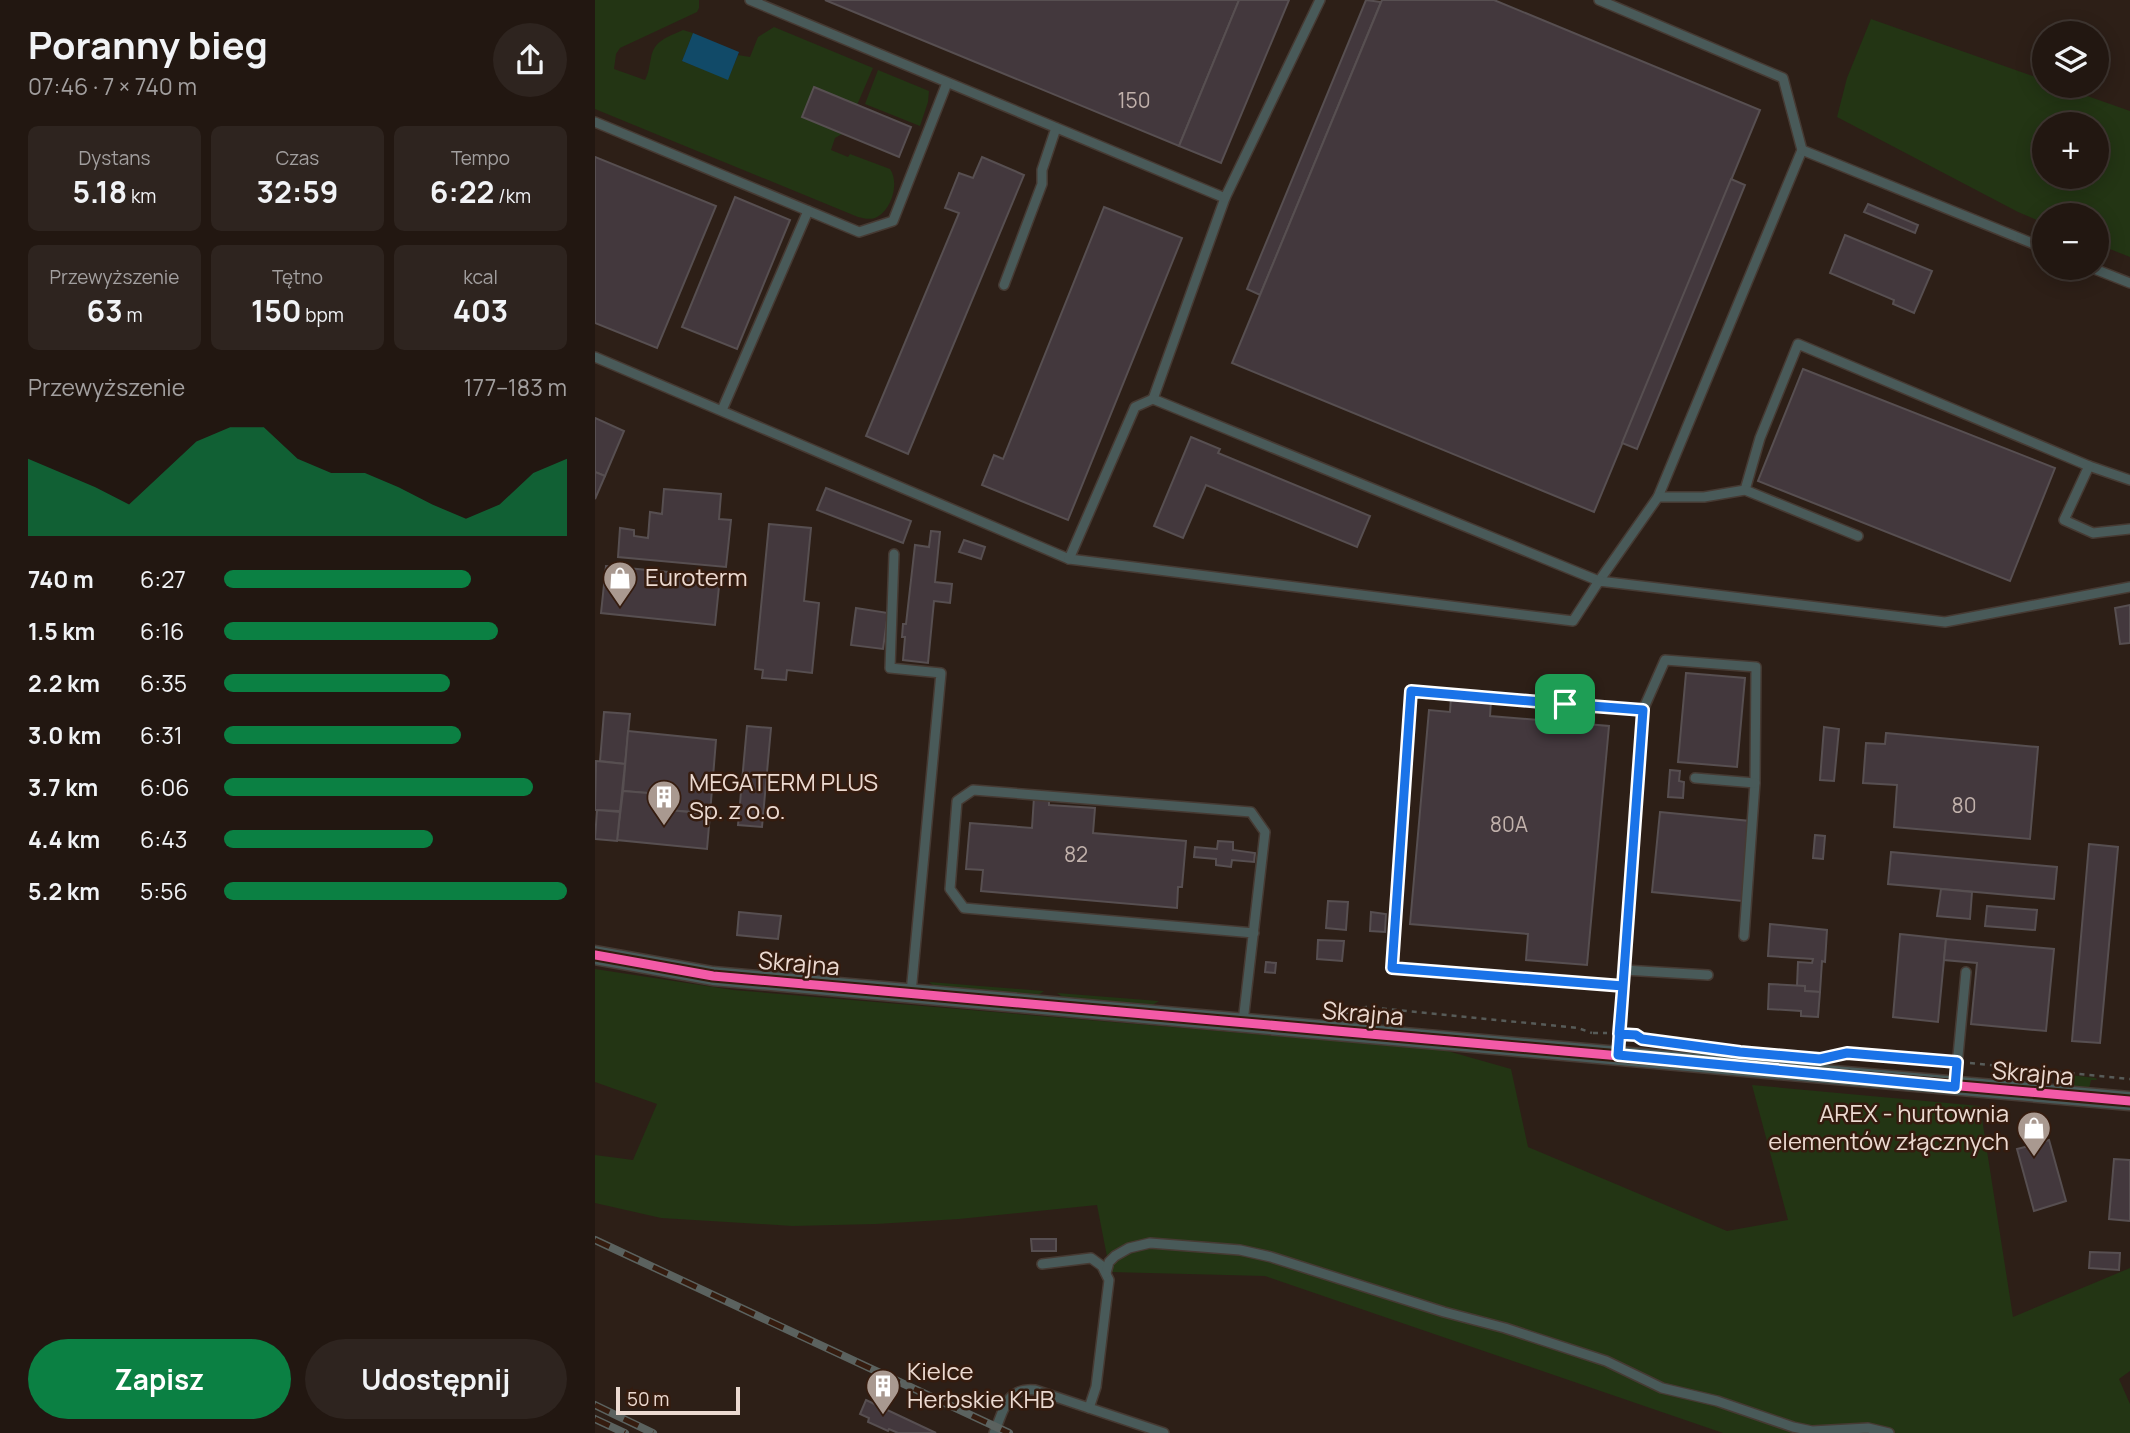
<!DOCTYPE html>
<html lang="pl">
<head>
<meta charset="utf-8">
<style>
	body { margin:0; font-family:Manrope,sans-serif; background:#2e241f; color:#f1f3f6; height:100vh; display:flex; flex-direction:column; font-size:26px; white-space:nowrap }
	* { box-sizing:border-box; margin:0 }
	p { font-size:23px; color:#a29f9f }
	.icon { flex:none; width:38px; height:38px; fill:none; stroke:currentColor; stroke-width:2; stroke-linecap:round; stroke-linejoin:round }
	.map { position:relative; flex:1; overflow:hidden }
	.details { display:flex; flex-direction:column; background:#221711; width:595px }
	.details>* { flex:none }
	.buttons { position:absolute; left:1437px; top:21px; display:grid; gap:14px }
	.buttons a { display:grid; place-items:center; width:77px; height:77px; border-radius:50%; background:#221711; box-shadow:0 4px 18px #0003,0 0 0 2px #3f3631; font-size:35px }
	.scale { position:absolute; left:21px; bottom:18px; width:124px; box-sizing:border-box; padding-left:7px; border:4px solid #ecdad1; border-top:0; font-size:19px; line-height:24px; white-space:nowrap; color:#ecdad1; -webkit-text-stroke:5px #351c0f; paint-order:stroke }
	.pin { position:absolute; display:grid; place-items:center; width:60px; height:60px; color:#fff; margin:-30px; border-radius:14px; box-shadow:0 4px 10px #0006 }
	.round { display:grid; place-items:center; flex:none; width:74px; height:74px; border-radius:37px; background:#2e241f }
	.summary { display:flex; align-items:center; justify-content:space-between; height:119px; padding:0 28px }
	h1 { font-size:38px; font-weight:700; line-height:52px }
	.metrics { display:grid; grid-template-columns:repeat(3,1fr); gap:10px; height:119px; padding:7px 28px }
	.metrics div { display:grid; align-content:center; border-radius:10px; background:#2e241f; text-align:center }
	.metrics b { font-size:30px; font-weight:700 }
	.metrics small { font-size:19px; font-weight:400 }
	.metrics p { font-size:19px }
	.chart { height:196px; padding:14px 28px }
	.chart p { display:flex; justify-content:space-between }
	.chart svg { width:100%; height:126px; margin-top:7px; fill:#0b8043; opacity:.7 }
	.button { display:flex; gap:14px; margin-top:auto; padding:14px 28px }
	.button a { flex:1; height:80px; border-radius:42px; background:#0b8043; color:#fff; font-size:28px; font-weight:700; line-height:80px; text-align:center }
	.button a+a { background:#2e241f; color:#f1f3f6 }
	ul { padding:0 28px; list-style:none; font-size:23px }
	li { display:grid; grid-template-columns:112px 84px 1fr; align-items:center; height:52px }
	li i { height:18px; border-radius:9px; background:#0b8043 }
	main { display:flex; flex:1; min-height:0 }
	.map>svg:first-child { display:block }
	.green { fill:#233514; fill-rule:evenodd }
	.water { fill:#114a68 }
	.building { fill:#43383d; stroke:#574f51; stroke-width:2 }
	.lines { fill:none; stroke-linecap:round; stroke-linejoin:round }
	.lane-casing { stroke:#463a33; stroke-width:12 }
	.street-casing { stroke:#463a33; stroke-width:21 }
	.path { stroke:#575b58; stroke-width:2.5; stroke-dasharray:5 5; stroke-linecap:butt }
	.lane { stroke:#495a59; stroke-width:9 }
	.street { stroke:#495a59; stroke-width:18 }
	.rail-casing { stroke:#5b625f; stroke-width:8 }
	.rail { stroke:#351c0f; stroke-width:5; stroke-dasharray:16; stroke-linecap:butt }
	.cycleway-casing { stroke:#351c0f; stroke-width:13 }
	.cycleway { stroke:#f35aa7; stroke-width:9 }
	.route-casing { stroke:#fff; stroke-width:14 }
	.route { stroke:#1a73e8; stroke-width:9 }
	.labels { text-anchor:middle; stroke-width:5; stroke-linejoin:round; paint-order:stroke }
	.number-label { font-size:21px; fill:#c2b2ac }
	.poi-label { font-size:24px; fill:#ecdad1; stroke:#351c0f; text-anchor:start }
	.street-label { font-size:24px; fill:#ecdad1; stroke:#351c0f }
</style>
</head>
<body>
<main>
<section class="details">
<div class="summary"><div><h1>Poranny bieg</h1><p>07:46 · 7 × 740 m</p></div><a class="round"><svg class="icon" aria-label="share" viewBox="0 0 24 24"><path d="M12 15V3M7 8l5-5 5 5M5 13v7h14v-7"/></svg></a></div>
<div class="metrics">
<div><p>Dystans</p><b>5.18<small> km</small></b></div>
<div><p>Czas</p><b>32:59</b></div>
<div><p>Tempo</p><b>6:22<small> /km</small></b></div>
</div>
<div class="metrics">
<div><p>Przewyższenie</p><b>63<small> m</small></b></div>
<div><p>Tętno</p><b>150<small> bpm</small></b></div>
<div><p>kcal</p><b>403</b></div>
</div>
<div class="chart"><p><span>Przewyższenie</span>177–183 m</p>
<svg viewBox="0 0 160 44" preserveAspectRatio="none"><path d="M0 44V17L10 22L20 27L30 33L40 22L50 11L60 6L70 6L80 17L90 22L100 22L110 27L120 33L130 38L140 33L150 22L160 17V44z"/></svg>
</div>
<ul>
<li><b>740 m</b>6:27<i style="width:72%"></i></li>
<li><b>1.5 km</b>6:16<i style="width:80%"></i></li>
<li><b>2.2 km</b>6:35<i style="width:66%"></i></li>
<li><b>3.0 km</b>6:31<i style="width:69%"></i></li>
<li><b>3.7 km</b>6:06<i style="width:90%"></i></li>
<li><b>4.4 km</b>6:43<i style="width:61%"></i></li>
<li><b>5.2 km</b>5:56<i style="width:100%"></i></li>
</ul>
<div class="button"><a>Zapisz</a><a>Udostępnij</a></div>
</section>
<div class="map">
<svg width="1535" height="1433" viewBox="0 0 1535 1433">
	<rect width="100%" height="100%" fill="#2d1f17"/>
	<g class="green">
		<path d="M0 0H104V8L102 12 25 48 21 54 19 69 50 80C54 72 54 67 56 58 59 40 73 37 88 30L98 33 87 61 133 79 143 55 155 57 163 37 179 27 278 68 262 105 219 87 207 116 247 134 240 138 236 150 253 157 255 154 295 169C305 183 296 212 280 218 274 220 268 218 263 217L0 109Z"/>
		<path d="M1276 19 1449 80V86H1464L1535 111V257L1502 244V215H1449V223L1423 212 1242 117 1252 78ZM1449 124H1502V177H1449Z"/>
		<polygon points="283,70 334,91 333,102 325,126 270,104"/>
		<polygon points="0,969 138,990 849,1050 916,1069 933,1147 1132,1231 1193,1220 1157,1085 1385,1106 1418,1317 1535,1268 1535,1371 1524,1379 1535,1404 1535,1433 1128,1433 670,1276 515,1272 502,1205 364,1219 281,1224 198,1226 66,1218 0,1203 0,1155 38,1160 62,1104 0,1082"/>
		<polygon points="334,982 449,991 442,996 339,986"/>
		<polygon points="462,993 564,1001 556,1006 469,998"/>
		<polygon points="1467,1074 1501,1078 1502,1080 1496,1080 1494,1089 1471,1087 1467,1082"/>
	</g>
	<polygon class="water" points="98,33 144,52 133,80 87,61"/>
	<g class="building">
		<polygon points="230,0 644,0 584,146"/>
		<polygon points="644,0 694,0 626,163 584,146"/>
		<polygon points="771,0 786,2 665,295 652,289"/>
		<polygon points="787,0 899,0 1165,110 999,512 637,363"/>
		<polygon points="219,87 316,127 304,157 207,117"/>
		<polygon points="0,157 121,206 62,348 0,323"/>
		<polygon points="387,157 429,175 313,454 271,436 364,213 350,208 364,173 378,178"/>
		<polygon points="1136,179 1150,185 1042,449 1027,443"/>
		<polygon points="140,197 195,220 142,349 87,327"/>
		<polygon points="1273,204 1323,225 1320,233 1269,212"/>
		<polygon points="509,207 587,238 473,520 387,485 399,455 408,459"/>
		<polygon points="1250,235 1337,271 1319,313 1298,304 1299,300 1235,273"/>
		<polygon points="1208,369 1460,468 1415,581 1163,481"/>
		<polygon points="0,418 29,431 10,476 0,472"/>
		<polygon points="596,437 625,449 623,453 775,516 762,547 611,485 588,538 559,526"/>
		<polygon points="0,472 10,476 0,499"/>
		<polygon points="231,488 316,521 308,543 222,510"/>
		<polygon points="69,489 126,494 124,519 136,520 131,567 23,557 25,528 39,530 39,536 53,538 55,512 67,514"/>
		<polygon points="174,524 216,528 209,601 224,603 217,673 192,670 191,680 167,678 168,670 160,669"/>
		<polygon points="336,531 345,532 340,582 357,584 355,603 339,601 333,663 308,660 310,637 307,637 308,624 311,624 320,545 334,547"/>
		<polygon points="369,540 390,547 386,559 364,552"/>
		<polygon points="11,566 125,577 120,625 6,613"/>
		<polygon points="1535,605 1535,643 1525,644 1520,608"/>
		<polygon points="261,608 293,613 288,649 256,645"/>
		<polygon points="1091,673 1150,678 1142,767 1083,762"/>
		<polygon points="856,697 896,701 895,716 1014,726 992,965 931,960 933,934 815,924 834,710 855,712"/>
		<polygon points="9,712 35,714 30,764 5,761"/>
		<polygon points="152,726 176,728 167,827 143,825"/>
		<polygon points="1229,727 1244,729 1239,781 1225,780"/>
		<polygon points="33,731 121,740 115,814 64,809 65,794 28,791"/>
		<polygon points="1291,733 1443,747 1435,839 1299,827 1302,785 1268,783 1271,743 1290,744"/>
		<polygon points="1,761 30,764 25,811 0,810"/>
		<polygon points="1075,770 1085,771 1084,781 1089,782 1088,798 1073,797"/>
		<polygon points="28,791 65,794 64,809 115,814 112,849 22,840"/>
		<polygon points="439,797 454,798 454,805 500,808 498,833 591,841 587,887 583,887 582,908 386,891 388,870 371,869 375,823 437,828"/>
		<polygon points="2,810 25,812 22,841 0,839"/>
		<polygon points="1065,812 1155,821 1147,901 1057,892"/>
		<polygon points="1220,835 1230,836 1228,859 1218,858"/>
		<polygon points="623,841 638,842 638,850 660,853 659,862 637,860 636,867 621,865 621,859 599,857 600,847 622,849"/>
		<polygon points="1494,844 1523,847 1505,1043 1477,1041"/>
		<polygon points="1296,852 1462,867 1459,899 1293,884"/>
		<polygon points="1346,889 1377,892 1375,919 1342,916"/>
		<polygon points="733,901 753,902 751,930 731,928"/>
		<polygon points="1392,906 1442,910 1440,930 1390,926"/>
		<polygon points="144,912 186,916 183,939 142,935"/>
		<polygon points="776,912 791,914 790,932 775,931"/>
		<polygon points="1175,924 1232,930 1230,962 1227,961 1225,992 1210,991 1210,986 1202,986 1203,962 1217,963 1218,959 1173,956"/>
		<polygon points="1305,934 1351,939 1343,1022 1298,1017"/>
		<polygon points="1351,939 1459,949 1451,1031 1376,1024 1382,963 1349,960"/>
		<polygon points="723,940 749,941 747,961 722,959"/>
		<polygon points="671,962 681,963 680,973 670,972"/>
		<polygon points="1174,984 1210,986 1210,991 1225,992 1223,1017 1206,1016 1206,1011 1173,1009"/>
		<polygon points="1441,1140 1442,1143 1454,1140 1471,1201 1439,1211 1422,1149 1434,1146 1433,1142"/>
		<polygon points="1519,1159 1535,1160 1535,1221 1514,1219"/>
		<polygon points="436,1239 461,1239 461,1251 437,1251"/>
		<polygon points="1495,1252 1525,1253 1524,1270 1494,1268"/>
		<polygon points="271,1400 341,1433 303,1433 294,1429 293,1431 273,1422 274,1418 265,1414"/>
	</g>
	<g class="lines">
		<g class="lane-casing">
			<g id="lane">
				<polyline points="155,0 630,198 558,399 1004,581 1063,497 1207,150 1188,78 1004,0"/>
				<polyline points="0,122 264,232 298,221 352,83"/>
				<polyline points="1207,150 1449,248"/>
				<polyline points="630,198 725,0"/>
				<polyline points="1497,268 1535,283"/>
				<polyline points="409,285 447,184 447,170 461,128"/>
				<polyline points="0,357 474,559 978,621 1004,581 1350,622 1535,587"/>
				<polyline points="127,410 213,211"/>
				<polyline points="1494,466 1535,480"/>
				<polyline points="1150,490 1165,438 1203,344 1494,466 1469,520 1498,533 1535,529"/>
				<polyline points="1063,497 1109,497 1150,490 1263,536"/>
				<polyline points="299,554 295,668 346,673 316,993"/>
				<polyline points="474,559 540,407 558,399"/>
				<polyline points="1048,710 1070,660 1161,667 1160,783 1149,936"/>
				<polyline points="1100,778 1160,783"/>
				<polyline points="1029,970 1113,975"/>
				<polyline points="648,1022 670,832 656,812 378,790 362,801 355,889 369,908 659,933"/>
				<polyline points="1023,1055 1048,710 816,691 797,968 1028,986"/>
				<polyline points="1360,1087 1371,972"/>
				<polyline points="447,1264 496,1258 507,1266 514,1280 501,1387 494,1408"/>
				<polyline points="511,1273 514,1262 520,1256 534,1248 555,1243 645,1250 676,1257 849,1312 910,1328 1011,1361 1067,1388 1122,1401 1198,1427 1217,1431 1273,1428 1294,1433"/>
				<path d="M399 1433C409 1411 410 1387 440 1390L569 1433"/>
			</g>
		</g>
		<g class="street-casing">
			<polyline id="street" points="0,955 118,976 1535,1101"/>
		</g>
		<g class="path">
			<polyline points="748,1014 771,1007 983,1028 997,1033"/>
			<polyline points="998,1033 1012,1033"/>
			<polyline points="1036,1034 1047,1039 1080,1042"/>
			<path d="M1239 1056C1263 1047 1323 1058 1351 1061"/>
			<polyline points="1375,1063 1535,1079"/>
		</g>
		<use href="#lane" class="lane"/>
		<use href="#street" class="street"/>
		<g class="rail-casing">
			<g id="rail">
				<polyline points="0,1240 414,1433"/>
				<polyline points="0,1405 58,1433"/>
				<polyline points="0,1419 30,1433"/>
			</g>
		</g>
		<use href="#rail" class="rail"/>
		<g class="cycleway-casing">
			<polyline id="cycleway" points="0,955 118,976 1535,1101"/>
		</g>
		<use href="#cycleway" class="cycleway"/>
	</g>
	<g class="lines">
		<g class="route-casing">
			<path id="route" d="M970 704 1048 710C1039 825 1031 940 1023 1055L1360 1087 1362 1062 1252 1053 1225 1059 1145 1052 1047 1039 1041 1035 1024 1034 1028 986 797 968 816 691 970 704"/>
		</g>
		<use href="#route" class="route"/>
	</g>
	<defs>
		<g id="shop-pin" transform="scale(1.75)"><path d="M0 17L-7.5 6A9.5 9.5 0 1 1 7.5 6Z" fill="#a99990" stroke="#351c0f"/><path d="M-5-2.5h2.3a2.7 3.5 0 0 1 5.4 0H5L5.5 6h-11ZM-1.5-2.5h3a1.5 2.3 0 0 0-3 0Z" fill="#fff"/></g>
		<g id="building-pin" transform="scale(1.75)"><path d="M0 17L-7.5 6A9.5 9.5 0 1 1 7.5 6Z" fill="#a99990" stroke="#351c0f"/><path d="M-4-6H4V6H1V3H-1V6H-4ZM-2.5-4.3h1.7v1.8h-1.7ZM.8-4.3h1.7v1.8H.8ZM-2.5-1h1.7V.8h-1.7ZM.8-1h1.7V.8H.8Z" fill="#fff"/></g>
	</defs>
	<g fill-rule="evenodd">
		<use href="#shop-pin" x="25" y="578"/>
		<use href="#building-pin" x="69" y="797"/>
		<use href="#shop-pin" x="1439" y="1128"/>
		<use href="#building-pin" x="288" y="1386"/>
	</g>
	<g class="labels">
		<g class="number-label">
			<text x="539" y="108">150</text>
			<text x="1369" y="813">80</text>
			<text x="914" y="832">80A</text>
			<text x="481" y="862">82</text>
		</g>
		<g class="poi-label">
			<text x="50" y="586">Euroterm</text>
			<text x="94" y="791">MEGATERM PLUS<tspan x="94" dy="28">Sp. z o.o.</tspan></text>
			<text x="1414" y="1122" text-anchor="end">AREX - hurtownia<tspan x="1414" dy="28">elementów złącznych</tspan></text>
			<text x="312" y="1380">Kielce<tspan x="312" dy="28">Herbskie KHB</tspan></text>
		</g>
		<g class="street-label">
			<text transform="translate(204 964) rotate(5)" y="8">Skrajna</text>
			<text transform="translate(768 1014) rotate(5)" y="8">Skrajna</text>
			<text transform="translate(1438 1074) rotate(5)" y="8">Skrajna</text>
		</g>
	</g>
</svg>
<div class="buttons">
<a><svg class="icon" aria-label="layers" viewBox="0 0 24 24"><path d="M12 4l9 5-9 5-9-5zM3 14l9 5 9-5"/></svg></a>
<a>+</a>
<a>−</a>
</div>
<div class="scale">50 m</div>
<div class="pin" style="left:970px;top:704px;background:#1e9e55"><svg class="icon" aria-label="arrive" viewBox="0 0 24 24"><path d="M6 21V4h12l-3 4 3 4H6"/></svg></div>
</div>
</main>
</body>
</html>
